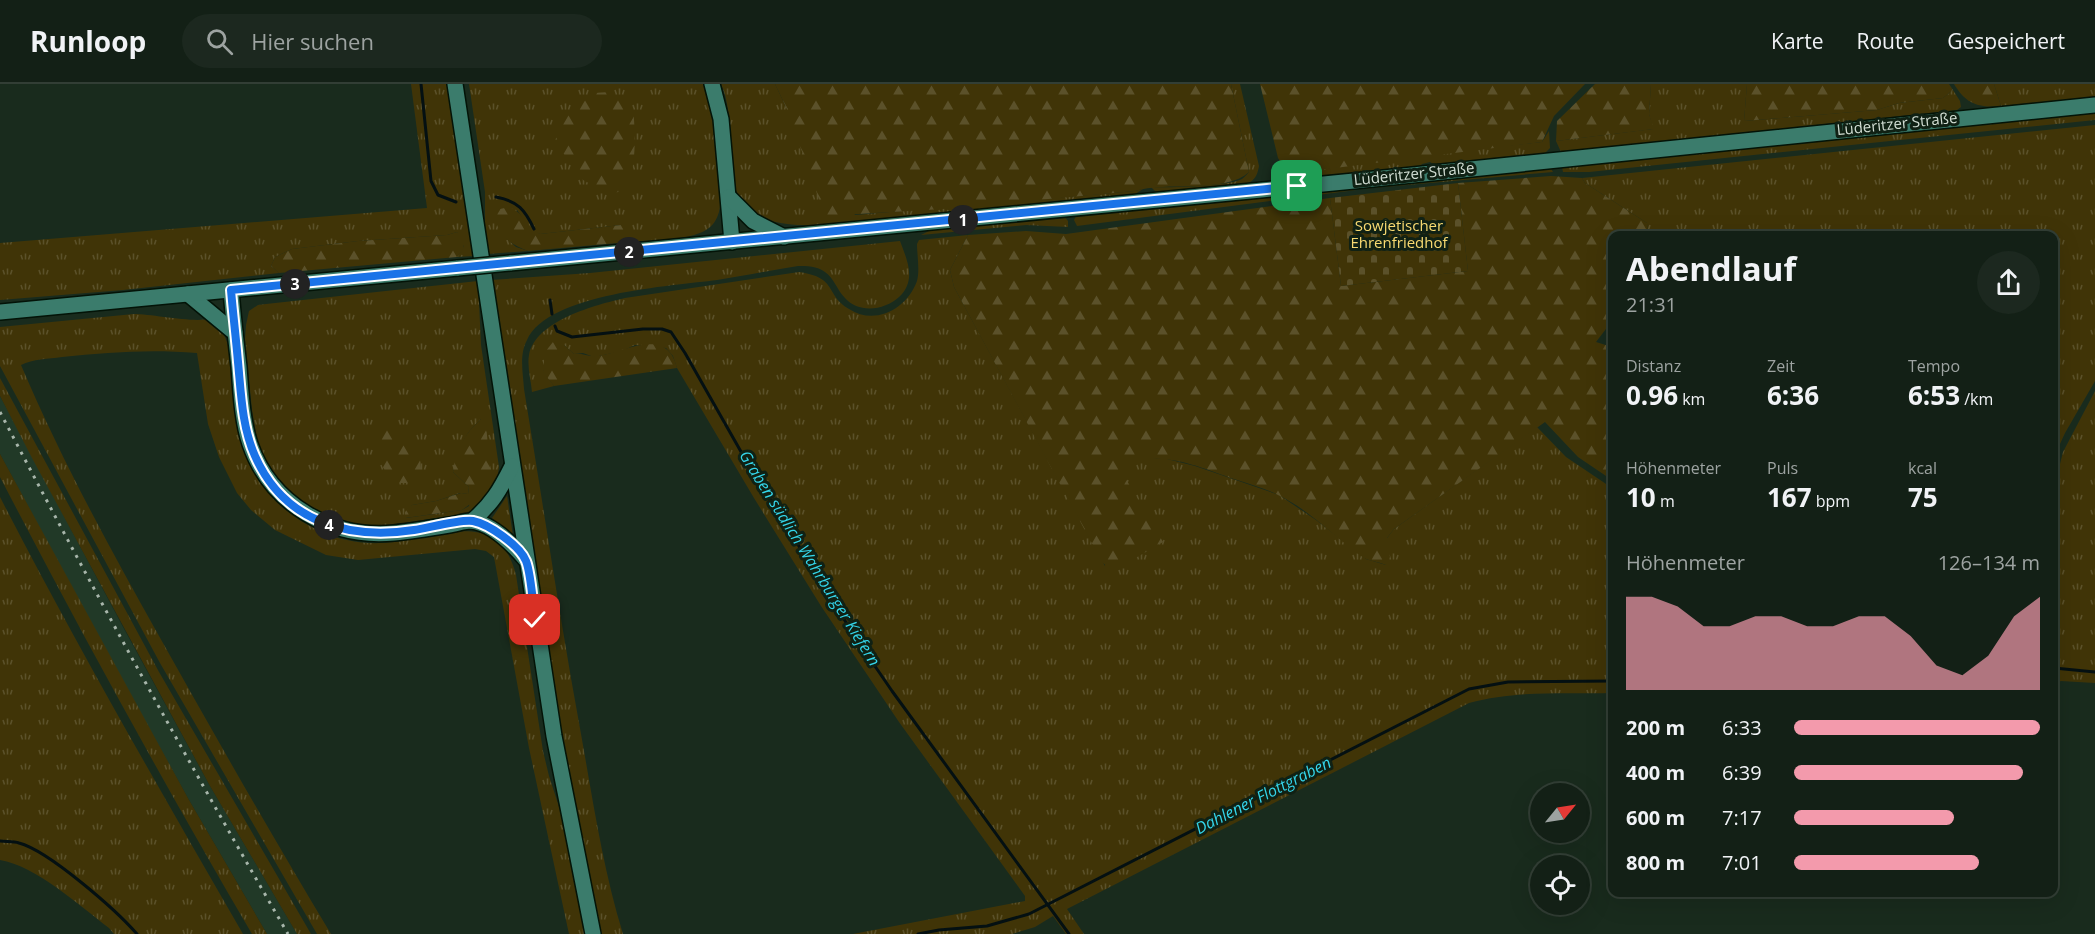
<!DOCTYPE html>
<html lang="de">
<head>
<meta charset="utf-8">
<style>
	body { margin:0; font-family:"Open Sans",sans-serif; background:#1c281f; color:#f1f3f6; height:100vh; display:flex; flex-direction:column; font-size:22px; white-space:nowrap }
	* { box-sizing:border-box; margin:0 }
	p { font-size:20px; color:#9da3a1 }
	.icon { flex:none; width:33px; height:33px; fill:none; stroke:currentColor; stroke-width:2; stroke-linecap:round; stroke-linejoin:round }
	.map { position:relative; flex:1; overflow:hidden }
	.side { position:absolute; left:1608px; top:147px; width:450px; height:666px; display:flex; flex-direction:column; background:#132016; border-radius:12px; box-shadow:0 6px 24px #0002,0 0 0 2px #323e35 }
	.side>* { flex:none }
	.needle { width:39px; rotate:60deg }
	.fabs { position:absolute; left:1530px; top:699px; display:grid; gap:12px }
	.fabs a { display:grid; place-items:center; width:60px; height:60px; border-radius:50%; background:#132016; box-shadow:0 6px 24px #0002,0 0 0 2px #323e35; font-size:30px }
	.pin { position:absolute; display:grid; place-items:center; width:51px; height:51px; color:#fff; margin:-26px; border-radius:12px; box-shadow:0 3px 9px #0006 }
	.km { position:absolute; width:30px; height:30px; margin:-15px; border-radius:50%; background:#222; color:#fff; font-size:16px; line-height:30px; text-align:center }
	.round { display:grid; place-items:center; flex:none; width:63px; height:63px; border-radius:32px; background:#1c281f }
	.headline { display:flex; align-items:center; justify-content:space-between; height:102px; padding:0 18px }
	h1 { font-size:33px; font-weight:700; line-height:45px }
	.stats { display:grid; grid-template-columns:repeat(3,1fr); gap:9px; height:102px; padding:6px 18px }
	.stats div { display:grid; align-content:center }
	.stats b { font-size:26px; font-weight:700 }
	.stats small { font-size:16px; font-weight:400 }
	.stats p { font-size:16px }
	.chart { height:168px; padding:12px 18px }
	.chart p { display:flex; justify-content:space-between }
	.chart svg { width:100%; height:108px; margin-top:6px; fill:#f39aac; opacity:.7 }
	ul { padding:0 18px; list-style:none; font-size:20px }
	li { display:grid; grid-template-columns:96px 72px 1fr; align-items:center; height:45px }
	li i { height:15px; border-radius:8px; background:#f39aac }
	header { display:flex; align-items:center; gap:36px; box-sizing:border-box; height:84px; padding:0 30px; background:#132016; border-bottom:2px solid #323e35 }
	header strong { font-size:28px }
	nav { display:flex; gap:33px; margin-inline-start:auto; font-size:21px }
	.search { width:420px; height:54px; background:#1c281f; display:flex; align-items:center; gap:15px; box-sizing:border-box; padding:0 21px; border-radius:33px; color:#9da3a1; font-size:22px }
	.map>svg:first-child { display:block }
	.built { fill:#213927 }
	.grass { fill:url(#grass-tufts); fill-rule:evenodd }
	.forest { fill:url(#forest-firs) }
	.cemetery { fill:url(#cemetery-stones) }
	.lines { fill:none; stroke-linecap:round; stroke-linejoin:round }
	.stream { stroke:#041012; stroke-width:3 }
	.major-casing { stroke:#031307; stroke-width:18 }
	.major { stroke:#3b7c6c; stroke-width:15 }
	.rail { stroke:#a8b6ab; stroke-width:3; stroke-dasharray:3 6; stroke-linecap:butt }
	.major-bridge-casing { stroke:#031307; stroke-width:18; stroke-linecap:butt }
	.major-bridge { stroke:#3b7c6c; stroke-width:15 }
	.route-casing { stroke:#fff; stroke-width:12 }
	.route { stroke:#1a73e8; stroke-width:8 }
	.labels { text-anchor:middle; stroke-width:6; stroke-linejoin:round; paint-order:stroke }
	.street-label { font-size:15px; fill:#d1ddd3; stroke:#102114 }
	.park-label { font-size:15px; fill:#f8da71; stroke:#102114 }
	.water-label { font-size:16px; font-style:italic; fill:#34d5ea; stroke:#102114 }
</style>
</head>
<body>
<header>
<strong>Runloop</strong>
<div class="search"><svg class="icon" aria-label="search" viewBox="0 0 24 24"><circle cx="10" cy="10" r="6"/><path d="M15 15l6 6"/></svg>Hier suchen</div>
<nav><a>Karte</a><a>Route</a><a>Gespeichert</a></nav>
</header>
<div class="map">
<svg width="2095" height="850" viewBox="0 0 2095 850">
	<defs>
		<pattern id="grass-tufts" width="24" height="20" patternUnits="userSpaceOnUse" patternTransform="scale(1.5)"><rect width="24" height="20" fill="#403407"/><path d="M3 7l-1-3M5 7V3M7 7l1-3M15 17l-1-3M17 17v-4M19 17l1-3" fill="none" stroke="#5b512a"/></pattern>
		<pattern id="forest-firs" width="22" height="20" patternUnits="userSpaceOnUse" patternTransform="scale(1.5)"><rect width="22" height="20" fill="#403407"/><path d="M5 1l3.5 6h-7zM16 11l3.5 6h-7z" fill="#5b512a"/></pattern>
		<pattern id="cemetery-stones" width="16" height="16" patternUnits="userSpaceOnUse" patternTransform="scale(1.5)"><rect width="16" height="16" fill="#403407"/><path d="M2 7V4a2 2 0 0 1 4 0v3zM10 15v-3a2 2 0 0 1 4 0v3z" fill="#5b512a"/></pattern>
	</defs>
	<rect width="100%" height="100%" fill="#192b1d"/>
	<polygon class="built" points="0,312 123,543 210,702 297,850 267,850 189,716 101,558 0,370"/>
	<g class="grass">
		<polygon points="411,0 448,0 474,172 457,173 464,163 457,148 447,151 358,157 292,165 275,173 271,182 279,189 123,206 0,216 0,159 427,124"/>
		<path d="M469 0H705C714 25 725 102 719 128 717 135 713 142 706 146 688 157 651 156 629 158L631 154 621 141 540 150 531 146 517 126 506 154 516 163 528 167 488 170 485 150V108Z"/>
		<path d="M721 0H775L786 23 855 131 1135 107 1143 105 1135 110 827 141C798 142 755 143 739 113 730 95 732 69 730 50 729 33 728 15 721 0Z"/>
		<path d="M1231 0H1240L1259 82C1258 88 1256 95 1250 98 1235 106 1178 108 1158 110L1151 103C1167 104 1231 102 1242 95 1245 93 1247 90 1249 88Z"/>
		<polygon points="1651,0 1747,0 1744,37 1877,26 1899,19 1943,14 1953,6 1960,17 1961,23 1957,26 1561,68 1556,57 1653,45 1649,30"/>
		<polygon points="1994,0 2095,0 2095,13 2001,22"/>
		<polygon points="2095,27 2095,36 1589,88 1563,88 1562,83"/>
		<polygon points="2095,41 2095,297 2065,349 2054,373 2054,152 1821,152 1814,147 1801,152 1648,151 1647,139 1585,99 1582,94"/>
		<polygon points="1549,47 1550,64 1544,70 1436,82 1430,78 1422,80 1419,83 1307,95 1303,88 1429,70 1542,58"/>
		<polygon points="1550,83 1553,88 1362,105 1362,103"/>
		<polygon points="1354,103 1356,106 1077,142 1074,136 1076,132"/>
		<polygon points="1064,132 1068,137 1068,143 1026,141 921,151 931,146"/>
		<path d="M968 151 950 186 954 203 1105 482 1119 384 1133 377 1147 374 1167 375 1195 382 1279 411 1316 436 1366 475 1386 481 1387 454 1394 445 1537 343 1566 373 1612 404V609C1565 610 1515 606 1469 619L1067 825 1084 850H1066L1053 832 1035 843 1012 850H853L1025 817V812L899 638 821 522 754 414 677 284 673 272 666 264 635 261 622 267 594 273 583 269 574 270 564 261 543 287 554 302 532 308C531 296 527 283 529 271 536 236 596 221 625 214L799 188C839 194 824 210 849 225 875 242 907 225 917 197 920 186 917 171 917 160L919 156Z"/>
		<path d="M900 157C907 176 917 196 899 213 885 226 859 230 845 214 837 206 834 194 825 188 817 182 807 182 798 182 771 186 744 192 717 196 672 202 548 209 527 256 519 271 523 289 524 305 543 420 560 536 581 650 593 717 603 785 623 850H600C553 634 524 414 491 196L590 189Z"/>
		<path d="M478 197 481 261 499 383 496 402 474 426 463 430 377 443 336 436 311 424 288 407 280 397 272 386 258 361 252 326 245 255 246 241 249 227 258 221 266 220ZM481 335 469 422 462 426 406 434 412 421 436 417 460 409 468 410 469 403 453 388C460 364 462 352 481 335Z"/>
		<path d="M134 230C152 230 199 240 210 234 232 254 229 268 232 296 235 316 236 338 241 358 252 398 283 431 320 447 338 456 362 460 382 459 434 457 498 419 516 491L543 667 549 692 560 726 586 850H569L529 664 494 473 486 467 475 465 358 476 326 471 275 446 251 426 237 409 219 373 208 340 197 269C152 265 107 268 62 273 48 275 33 275 21 281 61 375 109 463 159 552 215 652 272 752 331 850H317L160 579 0 282V243Z"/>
		<polygon points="0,294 159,588 311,850 297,850 210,702 32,374 0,312"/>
		<polygon points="2095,307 2095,599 2061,597 2054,599 2054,404 2063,368"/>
		<path d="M0 370 189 716 267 850H252C164 700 80 547 0 393Z"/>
		<polygon points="507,412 513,452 492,434"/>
		<path d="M0 413C76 561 160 706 243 850H114L109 844C80 822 36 782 0 776Z"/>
	</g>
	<g class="forest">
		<path d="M775 0H1231L1249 88C1226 110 1165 97 1135 107L942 125 825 132 786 23Z"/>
		<path d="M1260 0H1585L1554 32 1542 58 1303 88C1291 86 1285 85 1278 74Z"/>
		<polygon points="1595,0 1651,0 1649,30 1654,45 1556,57 1557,37"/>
		<polygon points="1747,0 1949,0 1953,6 1943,14 1899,19 1877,26 1744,37"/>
		<path d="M1954 0H1994L2001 22C1978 24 1966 20 1954 0Z"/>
		<path d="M609 8 633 24C635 43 638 90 624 104 621 107 615 109 611 111L583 96 569 76 554 59 565 33 594 9Z"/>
		<path d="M1551 92 1582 94 1585 99 1647 139 1648 151 1612 152V237L1596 258 1612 263V396L1578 373 1545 338 1394 445 1387 454 1390 473 1386 481C1379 478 1370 477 1364 474 1335 454 1310 426 1278 411 1265 404 1249 400 1234 395 1199 383 1155 362 1120 385L1163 458 1115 486 1110 485 1102 478 954 203 950 186 968 151 1026 147 1066 150 1330 114 1341 202 1468 187 1458 99Z"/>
		<path d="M509 123C523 128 527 143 540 150L621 141 628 144 632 150 629 158 528 167C511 161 497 151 495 132L500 125Z"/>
		<polygon points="457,148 462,155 464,164 457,173 279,189 271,182 275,173 292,165 358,157 447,151"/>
		<path d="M553 258 564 261 574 270C582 269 589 273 597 272 624 269 667 241 677 284L554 302 543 288 545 268Z"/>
		<path d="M481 335 486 341 491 393 481 412 462 426 405 434V428L412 421 436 417 461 409 468 410 469 403 453 388C456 366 464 350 481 335Z"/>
		<polygon points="379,341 394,344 420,372 421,386 419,395 408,399 392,399 380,378 370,350"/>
	</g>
	<polygon class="cemetery" points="1458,99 1468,187 1341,202 1330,114"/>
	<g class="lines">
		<g class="stream">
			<polyline points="421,0 431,97 438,111 456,118"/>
			<path d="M496 113C518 117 525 126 534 145"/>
			<polyline points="550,216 552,230"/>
			<polyline points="555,242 557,247 572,253 643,245 662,245 671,248 685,269 744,373 855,553 892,607 1069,850"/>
			<polyline points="2054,584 2095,588"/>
			<path d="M0 757C6 758 13 757 19 759 49 767 116 826 137 850"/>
			<polyline points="918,850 939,846 987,842 1029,830 1469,605 1508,598 1612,597"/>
		</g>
		<g class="major-casing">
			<g id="major">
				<polyline points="455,0 554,652 593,850"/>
				<polyline points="712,0 721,35 732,158"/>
				<polyline points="729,113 753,137 784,153"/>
				<polyline points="510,179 1354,97 2095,21"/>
				<path d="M231 206C233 232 236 257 239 283 241 309 242 336 250 360 271 421 332 455 394 449 413 447 431 444 449 441 456 440 465 437 471 437 492 439 514 462 526 476"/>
				<polyline points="188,210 235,249"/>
				<polyline points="0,228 458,184"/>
				<path d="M472 437C492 420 500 406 512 382"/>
			</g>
		</g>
		<use href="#major" class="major"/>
		<path class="rail" d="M0 328C92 504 188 678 288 850"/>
		<g class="major-bridge-casing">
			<polyline id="major-bridge" points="458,184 510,179"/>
		</g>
		<use href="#major-bridge" class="major-bridge"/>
	</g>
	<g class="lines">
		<g class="route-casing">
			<path id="route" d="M535 536C533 521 531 489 526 477 520 462 489 440 473 437 461 435 428 444 414 446 348 456 284 438 255 372 242 343 241 309 238 278 236 254 233 230 231 206L1297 102"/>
		</g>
		<use href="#route" class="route"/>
	</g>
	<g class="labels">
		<g class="street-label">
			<text transform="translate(1897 40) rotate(-6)" y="5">Lüderitzer Straße</text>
			<text transform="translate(1414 90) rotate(-6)" y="5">Lüderitzer Straße</text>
		</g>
		<g class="park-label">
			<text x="1399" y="147">Sowjetischer<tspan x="1399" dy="17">Ehrenfriedhof</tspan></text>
		</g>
		<g class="water-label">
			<text transform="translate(810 474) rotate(58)" y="6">Graben südlich Wahrburger Kiefern</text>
			<text transform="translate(1263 711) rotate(-27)" y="6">Dahlener Flottgraben</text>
		</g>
	</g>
</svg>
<div class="fabs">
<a><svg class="needle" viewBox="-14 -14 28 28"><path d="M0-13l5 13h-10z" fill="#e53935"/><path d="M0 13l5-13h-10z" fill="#9da3a1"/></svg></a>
<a><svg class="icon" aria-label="locate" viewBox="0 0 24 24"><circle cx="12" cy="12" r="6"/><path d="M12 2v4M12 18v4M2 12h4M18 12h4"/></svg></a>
</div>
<div class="pin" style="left:1297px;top:102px;background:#1e9e55"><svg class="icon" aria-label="arrive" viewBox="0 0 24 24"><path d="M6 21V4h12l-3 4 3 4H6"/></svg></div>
<div class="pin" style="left:535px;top:536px;background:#d93025"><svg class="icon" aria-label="check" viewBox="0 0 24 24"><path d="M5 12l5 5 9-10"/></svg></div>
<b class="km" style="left:963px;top:136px">1</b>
<b class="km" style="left:629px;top:168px">2</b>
<b class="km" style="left:295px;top:200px">3</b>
<b class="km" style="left:329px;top:441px">4</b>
<section class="side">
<div class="headline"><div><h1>Abendlauf</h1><p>21:31</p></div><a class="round"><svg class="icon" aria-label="share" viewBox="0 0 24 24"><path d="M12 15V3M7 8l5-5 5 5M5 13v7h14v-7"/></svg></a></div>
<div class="stats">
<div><p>Distanz</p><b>0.96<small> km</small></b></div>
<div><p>Zeit</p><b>6:36</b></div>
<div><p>Tempo</p><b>6:53<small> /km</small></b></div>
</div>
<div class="stats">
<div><p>Höhenmeter</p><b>10<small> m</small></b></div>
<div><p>Puls</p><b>167<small> bpm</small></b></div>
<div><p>kcal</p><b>75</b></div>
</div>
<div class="chart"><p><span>Höhenmeter</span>126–134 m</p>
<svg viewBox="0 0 160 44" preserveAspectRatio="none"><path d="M0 44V6L10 6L20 10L30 18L40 18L50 14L60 14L70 18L80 18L90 14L100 14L110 22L120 34L130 38L140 30L150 14L160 6V44z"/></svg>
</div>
<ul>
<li><b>200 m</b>6:33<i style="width:100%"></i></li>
<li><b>400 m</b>6:39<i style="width:93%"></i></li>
<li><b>600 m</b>7:17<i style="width:65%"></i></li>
<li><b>800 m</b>7:01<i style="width:75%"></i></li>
</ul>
</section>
</div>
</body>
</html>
